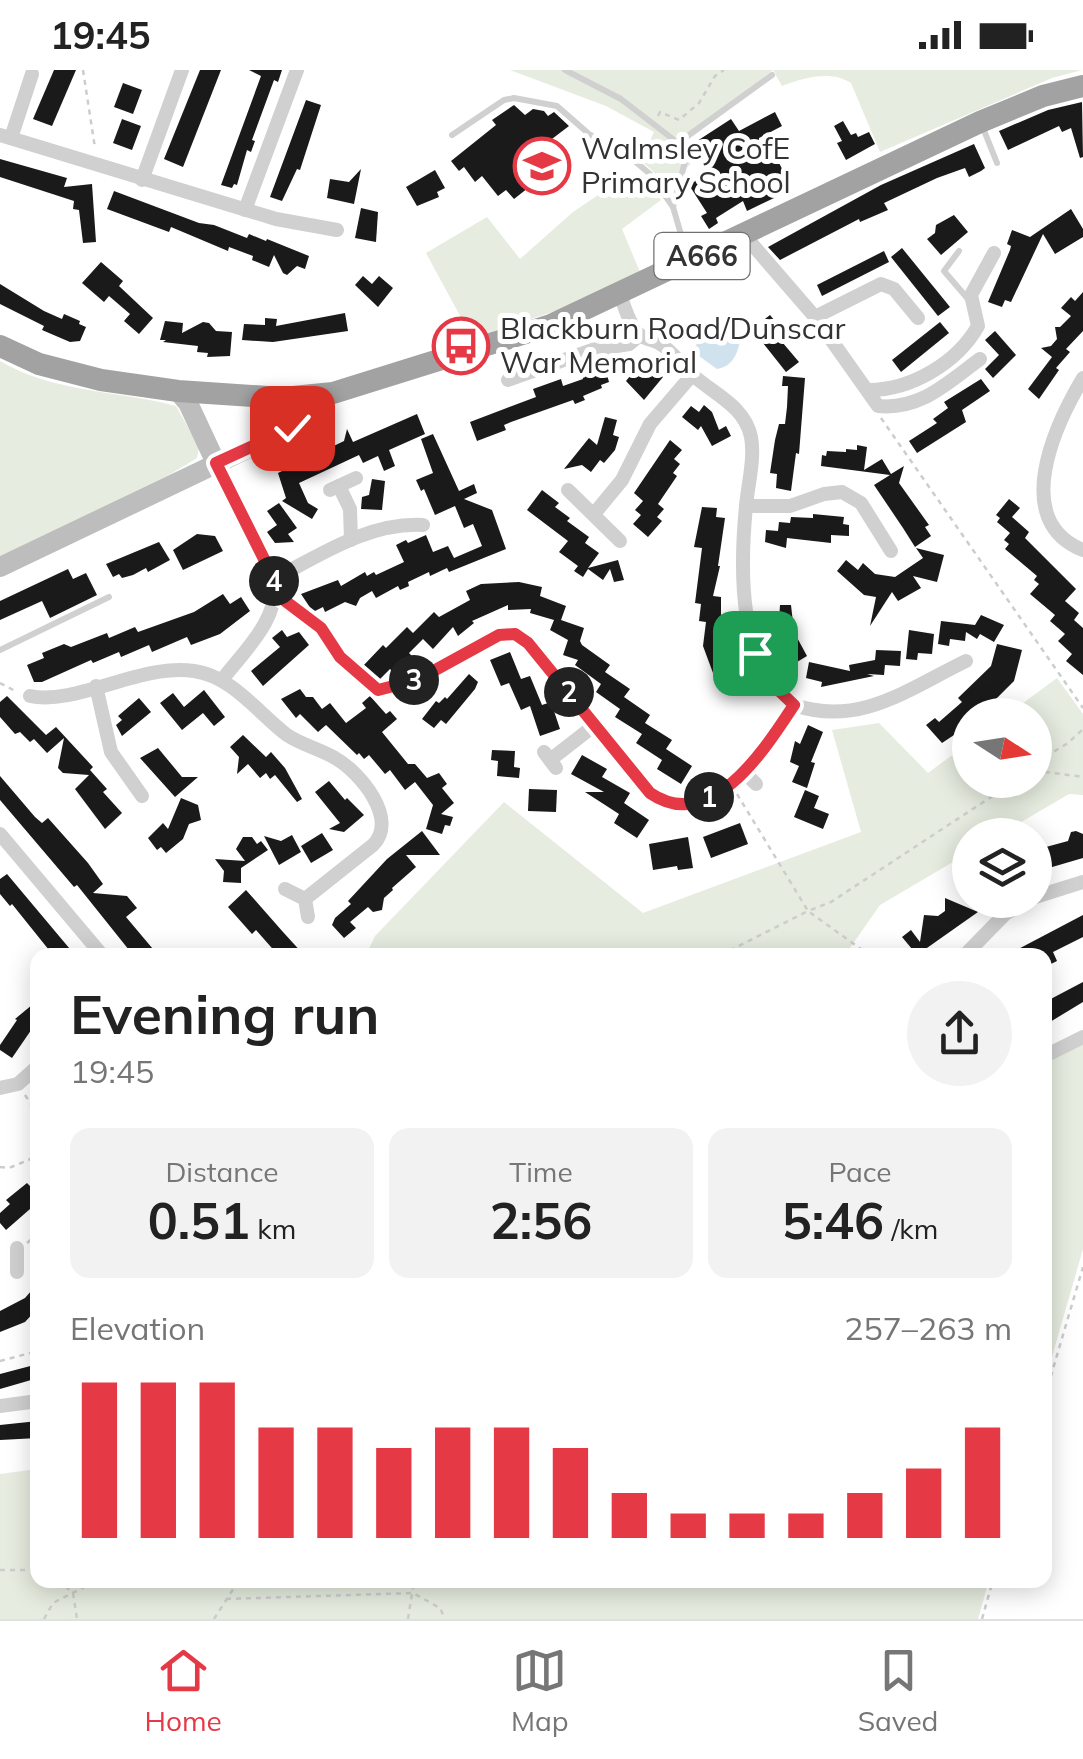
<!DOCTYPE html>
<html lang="en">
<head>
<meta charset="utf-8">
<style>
	body { margin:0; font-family:Mulish,sans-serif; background:#f2f2f2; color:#222; height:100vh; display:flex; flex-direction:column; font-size:38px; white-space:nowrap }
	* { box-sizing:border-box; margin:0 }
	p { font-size:32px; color:#767676 }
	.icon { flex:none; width:55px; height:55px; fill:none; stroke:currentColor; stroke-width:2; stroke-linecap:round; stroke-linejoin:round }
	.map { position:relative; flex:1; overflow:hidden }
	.sheet { position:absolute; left:30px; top:878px; width:1022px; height:640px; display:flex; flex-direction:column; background:#fff; border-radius:20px; box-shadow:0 5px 25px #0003 }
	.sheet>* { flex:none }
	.needle { width:65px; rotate:102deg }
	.buttons { position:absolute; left:952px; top:628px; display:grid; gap:20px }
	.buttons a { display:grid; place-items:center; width:100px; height:100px; border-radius:50%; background:#fff; box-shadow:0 5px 25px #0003; font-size:50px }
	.pin { position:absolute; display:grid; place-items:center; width:85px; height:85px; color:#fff; margin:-42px; border-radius:20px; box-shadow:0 5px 15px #0006 }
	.km { position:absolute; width:50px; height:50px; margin:-25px; border-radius:50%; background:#222; color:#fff; font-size:28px; line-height:50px; text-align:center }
	.round { display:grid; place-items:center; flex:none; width:105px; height:105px; border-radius:52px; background:#f2f2f2 }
	.overview { display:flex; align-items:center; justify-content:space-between; height:170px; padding:0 40px }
	h1 { font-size:55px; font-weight:700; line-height:75px }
	.figures { display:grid; grid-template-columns:repeat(3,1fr); gap:15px; height:170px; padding:10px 40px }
	.figures div { display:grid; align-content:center; border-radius:20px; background:#f2f2f2; text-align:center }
	.figures b { font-size:50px; font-weight:700 }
	.figures small { font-size:28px; font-weight:400 }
	.figures p { font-size:28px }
	.chart { height:280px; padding:20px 40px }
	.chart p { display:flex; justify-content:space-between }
	.chart svg { width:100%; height:180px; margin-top:10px; stroke:#e63946; stroke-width:6 }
	.status { display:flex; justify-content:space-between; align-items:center; height:70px; padding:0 50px; background:#fff; direction:ltr }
	.status svg { height:28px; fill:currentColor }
	.tabs { display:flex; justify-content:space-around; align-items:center; height:140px; border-top:2px solid #e0e0e0; background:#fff; font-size:28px; color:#767676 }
	.tabs a { display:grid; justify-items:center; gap:5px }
	.tabs .selected { color:#e63946 }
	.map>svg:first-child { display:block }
	.green { fill:#e6ecdf }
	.water { fill:#cfe2ee }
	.building { fill:#1a1a1a }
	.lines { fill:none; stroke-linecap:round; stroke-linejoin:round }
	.path { stroke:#cdcdcd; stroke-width:2.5; stroke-dasharray:5 5; stroke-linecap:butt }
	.service { stroke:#d0d0d0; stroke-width:6 }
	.minor { stroke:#d0d0d0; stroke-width:14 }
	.secondary { stroke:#bdbdbd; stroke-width:20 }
	.trunk { stroke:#a2a2a2; stroke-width:22 }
	.route-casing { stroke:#fff; stroke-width:20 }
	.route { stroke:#e63946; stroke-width:12 }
	.labels { text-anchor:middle; stroke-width:10; stroke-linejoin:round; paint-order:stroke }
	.shield { fill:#fff; stroke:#707070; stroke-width:2.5 }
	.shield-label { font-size:28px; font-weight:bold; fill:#333 }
	.poi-label { font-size:30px; fill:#333; stroke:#fff; text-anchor:start }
</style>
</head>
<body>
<div class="status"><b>19:45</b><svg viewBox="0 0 49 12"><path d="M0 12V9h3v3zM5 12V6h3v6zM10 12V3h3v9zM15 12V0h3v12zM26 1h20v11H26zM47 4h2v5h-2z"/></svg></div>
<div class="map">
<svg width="1083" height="1549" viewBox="0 0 1083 1549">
	<rect width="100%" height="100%" fill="#fff"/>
	<g class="green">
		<path d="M510 0H1082L1052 8 880 82 851 13C830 0 804 8 782 16L773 0 688 63 693 91 667 120 653 101 641 91 654 62 606 36Z"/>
		<polygon points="625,107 645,108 661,130 622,159 640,202 574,235 472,268 426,183 487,147 520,189 573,142"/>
		<path d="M0 291C54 323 117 320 176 336L199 377 197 388 169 405 0 486Z"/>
		<polygon points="1057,608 1083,644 1083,725 1069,724 999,765 970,765 970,782 880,835 845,885 366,885 375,866 504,732 643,843 861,762 832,660 879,653 928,703 970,672 970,710 1035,710 1035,645 1007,645"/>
		<polygon points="1083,972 1083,1179 1045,1311 1045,991"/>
		<polygon points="37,1399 38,1510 989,1510 978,1549 0,1549 0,1404"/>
	</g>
	<path class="water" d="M716 246 741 263C739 280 735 296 717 299L692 281Z"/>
	<g class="building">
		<polygon points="54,0 76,0 52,56 33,49"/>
		<polygon points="200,0 221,0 183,97 164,89"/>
		<polygon points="249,0 282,0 278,12 274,10 252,70 255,71 251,82 247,80 237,115 234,114 232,118 221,115 261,6"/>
		<polygon points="123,13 142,20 133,44 114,37"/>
		<polygon points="306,30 321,35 300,100 297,99 282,131 270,127"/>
		<polygon points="1082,32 1083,87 1080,88 1071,58 1062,62 1059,56 1008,80 999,61 1048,40"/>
		<polygon points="514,35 525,45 533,39 544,41 548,46 554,42 569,56 548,72 556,82 521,109 528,118 514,129 506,120 498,126 482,106 475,112 464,97 459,101 451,91 496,55 492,50"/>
		<polygon points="775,42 782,56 759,68 759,74 767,91 774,87 779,93 793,119 747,141 743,131 716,148 718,153 709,159 701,146 707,143 689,115 711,101 694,73 731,49 739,61"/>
		<polygon points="122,49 141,56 132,80 113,73"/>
		<polygon points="843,51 851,65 856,63 858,67 869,62 875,74 846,90 837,73 842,71 834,56"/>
		<polygon points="974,74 985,98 981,101 969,107 965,98 937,108 884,133 888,140 860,152 859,149 780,190 768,177 881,115"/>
		<polygon points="0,89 67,108 64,117 92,114 96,172 83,173 79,140 73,139 74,131 0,107"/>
		<polygon points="361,99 354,134 327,128 330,109 349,112"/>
		<polygon points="435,100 445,118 437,122 439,127 417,136 406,117"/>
		<polygon points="114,121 199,153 214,155 247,168 249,164 266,171 267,169 309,186 305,199 297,196 287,205 283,203 274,185 269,197 252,190 253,186 229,177 228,181 171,157 169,162 107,139"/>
		<polygon points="361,138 378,142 376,172 355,168"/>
		<polygon points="1071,139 1083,159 1083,167 1055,184 1043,164 1011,232 1005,230 1002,237 988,232 1010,180 1011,176 1007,174 1012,160 1030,167"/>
		<polygon points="954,145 968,162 941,185 927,169 935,163 936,155"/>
		<polygon points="902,178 950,237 938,246 891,187"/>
		<polygon points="884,181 889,192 822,226 817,215"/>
		<polygon points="101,192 123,211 119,216 153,248 139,264 124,251 130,244 109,226 104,232 82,213"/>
		<polygon points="363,206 372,214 379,206 393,218 378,237 355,215"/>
		<polygon points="0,214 44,241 62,249 64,244 80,251 79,254 86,257 80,271 70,272 42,260 44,256 0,234"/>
		<polygon points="1083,222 1083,261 1066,279 1070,282 1056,298 1059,300 1039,329 1028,319 1052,287 1041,278 1051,276 1057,269 1055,257 1060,257 1071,246 1061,238 1071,227 1075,231"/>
		<polygon points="345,243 348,261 273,272 242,270 244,254 265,255 265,248 277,249 276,256"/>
		<polygon points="770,245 783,261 777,266 799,292 786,302 752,259"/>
		<polygon points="165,251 183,253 182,263 203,252 209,253 216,261 232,262 230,286 207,287 208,283 197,282 198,276 163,272 166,270 160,270"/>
		<polygon points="940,252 949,263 901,302 892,290"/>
		<polygon points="995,261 1016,285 993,308 985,299 999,285 985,270"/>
		<polygon points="638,296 650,306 655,300 663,307 644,330 626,311"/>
		<polygon points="590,299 592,306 606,301 609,312 601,315 602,318 583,326 585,330 575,334 573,330 511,352 504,355 506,360 477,371 470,352 536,327 533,319 561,309 563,316 583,309 581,302"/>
		<polygon points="783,306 805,308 799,384 796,383 791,421 776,418 777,404 770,403 775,370 779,354 785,354 787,337 788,316 782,316"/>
		<polygon points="981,309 990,321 962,340 966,352 917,383 909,371 937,353 933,349 948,338 944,332"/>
		<polygon points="704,335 712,342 719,360 726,356 731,366 712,376 701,356 698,360 682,347 691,336 699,342"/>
		<polygon points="417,344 425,364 389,380 395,396 384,401 378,386 363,393 359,385 299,413 308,433 318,439 312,449 282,431 286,428 278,403 344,371 347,359 353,372"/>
		<polygon points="605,347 617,350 613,365 619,367 615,380 604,393 600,390 591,402 582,395 564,399 589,368 597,375"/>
		<polygon points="433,364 459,421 474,414 477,423 464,429 492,440 506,479 449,502 447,498 430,506 429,502 408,512 409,516 400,520 398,516 376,528 372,521 360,528 356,536 345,532 325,542 323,537 313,542 301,524 338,510 341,516 365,502 367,506 374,502 376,505 404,492 396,475 406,470 408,473 426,465 433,482 448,476 454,488 482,476 473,454 464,458 455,436 435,445 424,419 421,421 416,410 433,403 421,369"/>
		<polygon points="670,370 682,380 674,389 680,394 673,403 677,406 658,434 664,439 657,447 662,451 648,467 633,454 641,445 635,440 643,431 634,423"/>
		<polygon points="857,375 867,377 864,400 882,389 891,404 904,396 899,413 929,455 925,457 931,466 915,477 903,458 874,415 890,405 821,396 822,385 826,386 827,381 846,382 846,379 857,380"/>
		<polygon points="372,409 385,411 382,440 361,439 362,427 369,425"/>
		<polygon points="542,420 559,433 555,437 570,448 567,451 589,467 585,473 599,483 588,498 618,490 624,510 614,512 610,499 603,510 588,499 583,507 574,501 578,496 559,482 568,471 527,440"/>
		<polygon points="1009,429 1020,438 1012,447 1029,462 1025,468 1076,519 1065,531 1079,543 1074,550 1083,558 1083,605 1066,591 1072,584 1058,571 1065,564 1050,551 1055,545 1030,524 1039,514 1034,510 1037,506 1005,479 1009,474 1004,470 1010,463 997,452 1000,448 996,445"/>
		<polygon points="279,433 297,458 288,464 294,472 275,473 267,462 277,455 267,441"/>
		<polygon points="702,437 717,438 716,447 725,448 718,496 720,496 713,526 721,527 721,558 728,558 726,576 734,593 713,603 703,576 706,552 699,551 701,534 695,533 702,478 694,477"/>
		<polygon points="813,444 844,447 843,454 849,455 849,466 831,465 831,473 787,468 786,478 765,472 766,460 778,461 779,452 790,453 791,447 813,448"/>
		<polygon points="197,464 215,466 223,481 183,500 173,480"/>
		<polygon points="159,472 170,490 148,502 146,498 133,505 122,508 119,504 113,507 106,494"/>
		<polygon points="916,478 944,485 937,512 913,506 921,518 898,531 892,522 870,556 876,527 864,525 837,501 846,490 858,500 863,493 875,504 895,507 923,488"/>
		<polygon points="68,499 73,509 86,503 97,525 50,548 42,531 0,550 0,531"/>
		<polygon points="519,512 542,517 540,526 566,536 561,550 584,558 580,571 582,575 610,595 605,602 630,619 624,627 650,645 645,653 672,670 666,679 692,696 681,714 657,699 662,690 636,673 642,664 615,647 620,639 596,622 601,614 575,595 578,590 563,585 568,570 550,560 554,550 530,543 531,539 508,540 508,535 472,551 474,553 458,566 453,557 433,579 423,569 409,583 412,586 405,593 403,591 392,601 390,599 378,611 363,596 383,575 386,578 407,557 413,563 434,542 439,547 470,530 466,521 481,514"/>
		<polygon points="223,524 230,534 241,527 250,541 220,564 191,575 187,567 152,582 149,575 121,587 119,582 93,593 91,590 42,612 34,612 27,595 44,588 42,583 64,574 71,577 107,563 109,568 135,557 138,562 194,542"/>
		<polygon points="780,535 791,535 794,562 807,586 787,598 782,589 789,585 774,560 770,559 771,549 779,550"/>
		<polygon points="981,545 1004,555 994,572 980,564 977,569 966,562 965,571 950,569 949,576 938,574 941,551 975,555"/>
		<polygon points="282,560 287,567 299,562 309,575 263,616 251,601 280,577 272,568"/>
		<polygon points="909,560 934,564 932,584 918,583 917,590 906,589"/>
		<polygon points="997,574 1022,580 1014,611 989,636 986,634 970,645 960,661 942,673 926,655 935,648 939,652 962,632 958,628 991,596"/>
		<polygon points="876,580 901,581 900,596 885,595 884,605 867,604 874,606 821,617 822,612 806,608 809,592 850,601 849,595 875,590"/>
		<polygon points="510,582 521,609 530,606 542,635 551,632 560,659 540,666 530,636 521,640 509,613 501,616 490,590"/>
		<polygon points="469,604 478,612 475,619 446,654 441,650 434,658 422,649 436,631 439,633 445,627 447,629"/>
		<polygon points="300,619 306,627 313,627 322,639 330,633 346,653 366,638 362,633 370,626 386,644 390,641 397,649 382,662 408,694 415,694 427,708 439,703 447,714 442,718 454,733 441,744 453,747 450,756 445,755 442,764 426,759 433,735 415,712 405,720 390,700 385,704 369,685 364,689 359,683 357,685 326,655 318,662 300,644 296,648 281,629"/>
		<polygon points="204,620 225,647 214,656 203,643 182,660 160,633 173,623 184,637"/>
		<polygon points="7,626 46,665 56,657 93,697 90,700 107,719 103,722 122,743 105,759 75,719 89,705 63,703 58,698 64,668 47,683 34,669 30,672 20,662 15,664 0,647 0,632"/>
		<polygon points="139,628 151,642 122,666 116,655 122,650 118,646"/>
		<polygon points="808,655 823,662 811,692 815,693 807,718 792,712 799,696 790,692 795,671 800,674"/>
		<polygon points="243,665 266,687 271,682 285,698 302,729 297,732 275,705 270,709 266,703 260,708 248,694 237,704 239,687 230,677"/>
		<polygon points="158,678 182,707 198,707 175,727 140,688"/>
		<polygon points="492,680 515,681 514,697 520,698 519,708 497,706 498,691 491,690"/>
		<polygon points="582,685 607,699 602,707 630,723 624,733 649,750 637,768 614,753 619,744 585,722 604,722 571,704"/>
		<polygon points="0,706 35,747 42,753 48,748 88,793 103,814 93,823 127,826 137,838 126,847 158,885 133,885 77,815 74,817 0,730"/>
		<polygon points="329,711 345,730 347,728 364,745 344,762 329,759 340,753 315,722"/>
		<polygon points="529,719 557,720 556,742 528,741"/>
		<polygon points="805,720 819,726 814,738 829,744 823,759 794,747"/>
		<polygon points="181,728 198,735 201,750 189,754 183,769 166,783 161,777 157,780 148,768 163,753 168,759"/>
		<polygon points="740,753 748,774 711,788 703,767"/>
		<polygon points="422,761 440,785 406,785 416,797 392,818 393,820 384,828 382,840 373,842 368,837 350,852 356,858 344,868 332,855 335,848 351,834 348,831 387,789"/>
		<polygon points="1076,761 1083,764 1083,788 1035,802 1035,780 1068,771 1071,762"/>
		<polygon points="322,763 333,780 311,793 301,776"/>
		<polygon points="292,765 301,782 279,795 264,766 281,771"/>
		<polygon points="243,767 252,767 257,774 261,771 268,780 241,798 241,813 223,812 224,801 215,789 245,791 236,779"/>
		<polygon points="688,767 693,798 678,800 677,796 653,800 649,774"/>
		<polygon points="7,804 59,866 75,885 53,885 12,834 10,836 0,824 0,809"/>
		<polygon points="246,820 283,862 304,885 278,885 256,860 252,864 228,837"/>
		<polygon points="945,828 978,842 917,885 902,867 911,860 920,872 924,845 938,846 945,841"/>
		<polygon points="1083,845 1083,867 1053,882 1057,891 1045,897 1045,885 1007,885"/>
		<polygon points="1083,912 1083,932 1045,955 1045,932"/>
		<polygon points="38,930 38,950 12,988 0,980 0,975 17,950 15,949"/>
		<polygon points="27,1113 38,1124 38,1132 6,1160 0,1153 0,1143 10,1134 6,1130"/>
		<polygon points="32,1220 38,1226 38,1238 25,1252 0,1262 0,1241 25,1228"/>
		<polygon points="38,1294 38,1308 0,1319 0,1304"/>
		<polygon points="38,1351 38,1368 0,1370 0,1355"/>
	</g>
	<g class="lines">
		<g class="path">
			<polyline points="83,0 95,78"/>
			<polyline points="658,46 660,42 679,50 699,33 715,6 724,0"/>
			<polyline points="881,348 1083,638"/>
			<polyline points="286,531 321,557 340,587 378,620 403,612"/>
			<polyline points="0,613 17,622"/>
			<polyline points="1046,702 1040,690 1068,673 1083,659"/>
			<polyline points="1035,704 1046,702 1083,707"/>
			<polyline points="737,724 808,841 831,832 1017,710"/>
			<polyline points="721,885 808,841 865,882 892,885"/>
			<polyline points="25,1025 38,1045"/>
			<polyline points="0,1097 9,1098 38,1086"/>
			<polyline points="27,1173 38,1164"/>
			<polyline points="0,1291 38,1281"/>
			<polyline points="1045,1326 1083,1197"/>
			<polyline points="0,1500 38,1500"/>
			<polyline points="58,1510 73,1523 77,1549"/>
			<polyline points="226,1529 413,1523 440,1538 445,1549"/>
			<polyline points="44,1549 53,1533 98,1510"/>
			<polyline points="214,1549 239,1510"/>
			<polyline points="408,1549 413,1517 411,1510"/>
			<polyline points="982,1549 993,1510"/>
		</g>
		<g class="service">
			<polyline points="565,0 621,29 678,73 685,92 673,137 687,185"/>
			<polyline points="983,58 997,93"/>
			<polyline points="452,65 504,30 514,28 557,36 589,64 631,88 650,104 673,137"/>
			<polyline points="678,73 772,5"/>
			<polyline points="959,181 944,201 968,229"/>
			<polyline points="0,580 109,527"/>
		</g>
		<g class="minor">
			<polyline points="0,65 276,149 337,160"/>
			<polyline points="11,68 32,4"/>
			<polyline points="142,110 182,0"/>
			<polyline points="245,140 297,0"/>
			<path d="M745 166 815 247 878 336C921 340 947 313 980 289"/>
			<polyline points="815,247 881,214 894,219 918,248"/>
			<path d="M1083 308C1055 355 1010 451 1083 480"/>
			<polyline points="508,310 592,280 629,274 640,265"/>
			<path d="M869 320C911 320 957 293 978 256L971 225 994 183"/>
			<path d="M216 393 274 509C281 548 244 581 222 610"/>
			<polyline points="339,416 350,439 351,470"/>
			<polyline points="330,420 356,408"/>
			<polyline points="568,420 620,471"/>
			<polyline points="746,436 790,436 824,424 842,422 861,433 891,481"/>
			<polyline points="594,444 622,410 650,354 692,305"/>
			<path d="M274 509C320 485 369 452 423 455"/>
			<path d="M417 609 499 565 506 563 523 567 650 723C711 764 765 679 794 635 737 595 740 498 746 436 748 414 755 388 751 367 745 337 716 325 695 307 683 297 674 283 662 275 656 270 647 270 641 266 630 258 625 237 620 225"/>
			<polyline points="96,616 111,682 142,726"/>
			<path d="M30 626C76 636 141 593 194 601 232 606 258 643 287 665 302 675 320 679 335 688 360 702 399 749 373 775L305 829"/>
			<path d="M794 635C860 657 908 619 966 591"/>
			<polyline points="544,682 556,698"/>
			<polyline points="550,690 595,655"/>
			<polyline points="744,702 756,714"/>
			<polyline points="0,764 102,885"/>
			<polyline points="285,819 305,829 308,847"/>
			<polyline points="1035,827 1083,812"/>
			<polyline points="965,885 1005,844 1029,830"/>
			<polyline points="1045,986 1083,967"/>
			<polyline points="0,1018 18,1014 38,996"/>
			<polyline points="17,1178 17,1202"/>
			<polyline points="0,1336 38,1331"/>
		</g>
		<g class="secondary">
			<polyline points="178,321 188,333 216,393"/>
			<polyline points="0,497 291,358 303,346 309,326"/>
		</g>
		<polyline class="trunk" points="0,276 39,294 101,310 178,321 283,328 333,323 551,255 980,52 1043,26 1083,16"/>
	</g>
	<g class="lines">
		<g class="route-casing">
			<path id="route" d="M292 358 216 393 274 509 276 524 321 558 340 587 378 620 417 610 499 565 515 564 528 573 650 723C711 765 765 679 794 635L772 614 755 583"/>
		</g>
		<use href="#route" class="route"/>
	</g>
	<defs>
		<g id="school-ring" transform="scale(2.875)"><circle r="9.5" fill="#fff" stroke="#e63946" stroke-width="1.5"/><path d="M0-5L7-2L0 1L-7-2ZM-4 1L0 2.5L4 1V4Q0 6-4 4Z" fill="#e63946"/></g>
		<g id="bus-ring" transform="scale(2.875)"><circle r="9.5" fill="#fff" stroke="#e63946" stroke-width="1.5"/><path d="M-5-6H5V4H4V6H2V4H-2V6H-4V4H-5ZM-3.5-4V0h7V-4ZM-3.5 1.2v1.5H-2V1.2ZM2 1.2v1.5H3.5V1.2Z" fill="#e63946"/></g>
	</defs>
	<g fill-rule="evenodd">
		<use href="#school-ring" x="542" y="96"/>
		<use href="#bus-ring" x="461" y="276"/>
	</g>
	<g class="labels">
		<rect class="shield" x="654.5" y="163" width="95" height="46" rx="8"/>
		<g class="shield-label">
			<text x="702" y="196">A666</text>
		</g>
		<g class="poi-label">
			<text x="581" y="89">Walmsley CofE<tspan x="581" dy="34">Primary School</tspan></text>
			<text x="500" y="269">Blackburn Road/Dunscar<tspan x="500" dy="34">War Memorial</tspan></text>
		</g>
	</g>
</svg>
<div class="buttons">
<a><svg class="needle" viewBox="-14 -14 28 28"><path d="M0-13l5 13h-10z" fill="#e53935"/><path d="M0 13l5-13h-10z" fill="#767676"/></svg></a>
<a><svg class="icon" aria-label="layers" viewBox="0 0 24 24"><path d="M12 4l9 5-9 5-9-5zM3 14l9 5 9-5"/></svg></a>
</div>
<div class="pin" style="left:755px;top:583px;background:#1e9e55"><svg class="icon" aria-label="arrive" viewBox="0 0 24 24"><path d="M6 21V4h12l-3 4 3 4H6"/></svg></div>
<div class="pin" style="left:292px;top:358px;background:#d93025"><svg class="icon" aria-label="check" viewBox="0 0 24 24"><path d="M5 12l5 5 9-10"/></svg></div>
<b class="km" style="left:709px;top:727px">1</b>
<b class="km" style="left:569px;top:622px">2</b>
<b class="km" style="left:414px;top:610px">3</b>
<b class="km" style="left:274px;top:511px">4</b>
<section class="sheet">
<div class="overview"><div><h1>Evening run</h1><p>19:45</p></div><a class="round"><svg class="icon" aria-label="share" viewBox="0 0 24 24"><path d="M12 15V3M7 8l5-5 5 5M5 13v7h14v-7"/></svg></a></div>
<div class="figures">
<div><p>Distance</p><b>0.51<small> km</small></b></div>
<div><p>Time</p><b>2:56</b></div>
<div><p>Pace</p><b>5:46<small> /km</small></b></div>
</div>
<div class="chart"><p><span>Elevation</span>257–263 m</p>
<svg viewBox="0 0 160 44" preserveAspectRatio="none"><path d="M5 44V6M15 44V6M25 44V6M35 44V17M45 44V17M55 44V22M65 44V17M75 44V17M85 44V22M95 44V33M105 44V38M115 44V38M125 44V38M135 44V33M145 44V27M155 44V17"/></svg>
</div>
</section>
</div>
<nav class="tabs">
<a class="selected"><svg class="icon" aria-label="home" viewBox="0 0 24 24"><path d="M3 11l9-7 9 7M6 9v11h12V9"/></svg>Home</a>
<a><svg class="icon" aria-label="map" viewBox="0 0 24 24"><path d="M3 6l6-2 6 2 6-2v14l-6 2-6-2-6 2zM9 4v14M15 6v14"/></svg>Map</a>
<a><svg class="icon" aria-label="saved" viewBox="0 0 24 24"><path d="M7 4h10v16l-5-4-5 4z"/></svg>Saved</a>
</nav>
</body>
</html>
